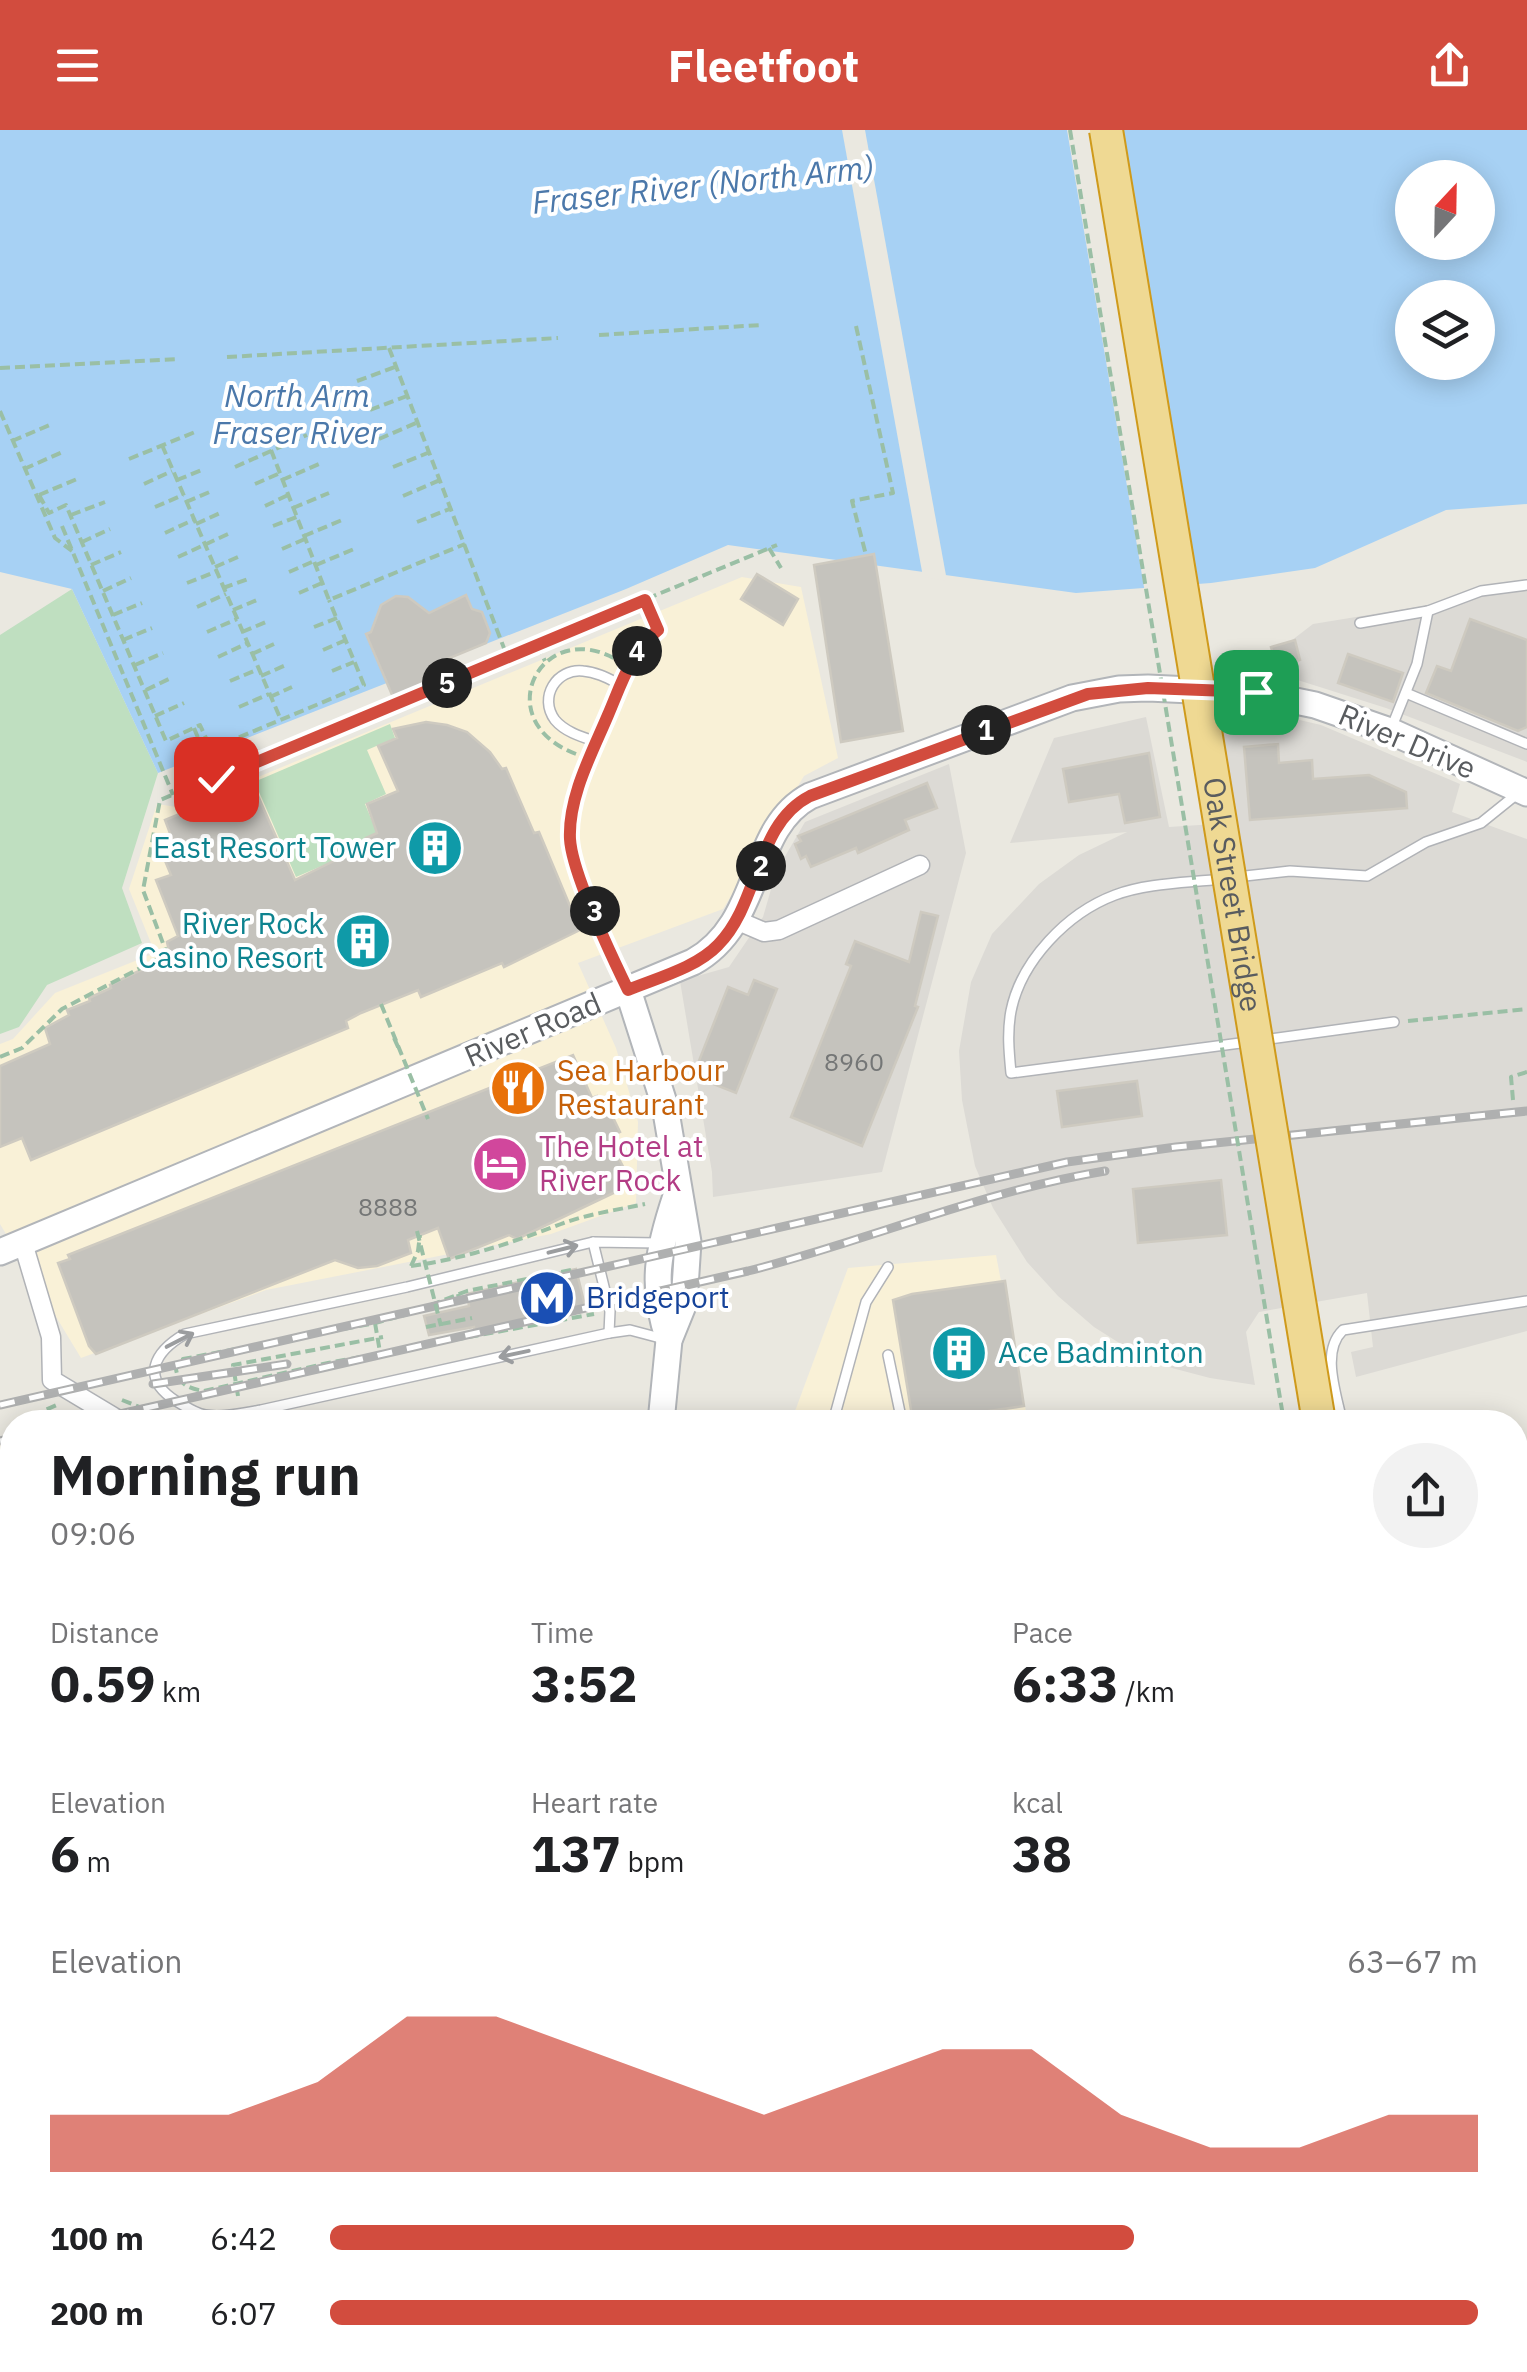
<!DOCTYPE html>
<html lang="en">
<head>
<meta charset="utf-8">
<style>
	body { margin:0; font-family:"IBM Plex Sans",sans-serif; background:#f2f2f2; color:#202124; height:100vh; display:flex; flex-direction:column; font-size:38px; white-space:nowrap }
	* { box-sizing:border-box; margin:0 }
	p { font-size:32px; color:#757577 }
	.icon { flex:none; width:55px; height:55px; fill:none; stroke:currentColor; stroke-width:2; stroke-linecap:round; stroke-linejoin:round }
	.map { position:relative; flex:1; overflow:hidden }
	.drawer { position:absolute; left:0px; top:1280px; width:1528px; height:962px; display:flex; flex-direction:column; background:#fff; border-radius:40px 40px 0 0; box-shadow:0 5px 25px #0003 }
	.drawer>* { flex:none }
	.needle { width:65px; rotate:22deg }
	.controls { position:absolute; left:1395px; top:30px; display:grid; gap:20px }
	.controls a { display:grid; place-items:center; width:100px; height:100px; border-radius:50%; background:#fff; box-shadow:0 5px 25px #0003; font-size:50px }
	.pin { position:absolute; display:grid; place-items:center; width:85px; height:85px; color:#fff; margin:-42px; border-radius:20px; box-shadow:0 5px 15px #0006 }
	.km { position:absolute; width:50px; height:50px; margin:-25px; border-radius:50%; background:#222; color:#fff; font-size:28px; line-height:50px; text-align:center }
	.round { display:grid; place-items:center; flex:none; width:105px; height:105px; border-radius:52px; background:#f2f2f2 }
	.overview { display:flex; align-items:center; justify-content:space-between; height:170px; padding:0 50px }
	h1 { font-size:55px; font-weight:700; line-height:75px }
	.metrics { display:grid; grid-template-columns:repeat(3,1fr); gap:15px; height:170px; padding:10px 50px }
	.metrics div { display:grid; align-content:center }
	.metrics b { font-size:50px; font-weight:700 }
	.metrics small { font-size:28px; font-weight:400 }
	.metrics p { font-size:28px }
	.chart { height:280px; padding:20px 50px }
	.chart p { display:flex; justify-content:space-between }
	.chart svg { width:100%; height:180px; margin-top:10px; fill:#d24c3e; opacity:.7 }
	ul { padding:0 50px; list-style:none; font-size:32px }
	li { display:grid; grid-template-columns:160px 120px 1fr; align-items:center; height:75px }
	li i { height:25px; border-radius:12px; background:#d24c3e }
	header { display:flex; justify-content:space-between; align-items:center; height:130px; padding:0 50px; background:#d24c3e; color:#fff; font-size:45px; font-weight:700 }
	.map>svg:first-child { display:block }
	.commercial { fill:#f9f1d7 }
	.industrial { fill:#dcdad5 }
	.green { fill:#bfdfc0 }
	.water { fill:#a7d1f4; fill-rule:evenodd }
	.pier { fill:#eae8e0 }
	.lines { fill:none; stroke-linecap:round; stroke-linejoin:round }
	.stream { stroke:#a7d1f4; stroke-width:5 }
	.building { fill:#c5c3bd; stroke:#cecac0; stroke-width:2.5 }
	.lane-casing { stroke:#b1b3b7; stroke-width:12 }
	.street-casing { stroke:#b1b3b7; stroke-width:21 }
	.secondary-casing { stroke:#b2b5b9; stroke-width:29 }
	.primary-casing { stroke:#dfbf65; stroke-width:34 }
	.highway-casing { stroke:#cf9a1b; stroke-width:36 }
	.path { stroke:#9abfa5; stroke-width:4; stroke-dasharray:10 5; stroke-linecap:butt }
	.lane { stroke:#fff; stroke-width:9 }
	.street { stroke:#fff; stroke-width:18 }
	.secondary { stroke:#fff; stroke-width:25 }
	.primary { stroke:#f4eaab; stroke-width:30 }
	.highway { stroke:#efd993; stroke-width:32 }
	.rail-casing { stroke:#afb0b0; stroke-width:9 }
	.rail { stroke:#fff; stroke-width:5; stroke-dasharray:15; stroke-linecap:butt }
	.highway-bridge-casing { stroke:#cf9a1b; stroke-width:36; stroke-linecap:butt }
	.path-bridge { stroke:#9abfa5; stroke-width:4; stroke-dasharray:10 5; stroke-linecap:butt }
	.highway-bridge { stroke:#efd993; stroke-width:32 }
	.oneway { stroke:#9b9d9f }
	.route-casing { stroke:#fff; stroke-width:20 }
	.route { stroke:#d24c3e; stroke-width:12 }
	.labels { text-anchor:middle; stroke-width:8; stroke-linejoin:round; paint-order:stroke }
	.number-label { font-size:25px; fill:#747676 }
	.street-label { font-size:30px; fill:#595c5f; stroke:#fff }
	.culture-label { font-size:30px; fill:#0d838f; stroke:#fff; text-anchor:end }
	.food-label { font-size:30px; fill:#c56008; stroke:#fff; text-anchor:start }
	.hotel-label { font-size:30px; fill:#b23c85; stroke:#fff; text-anchor:start }
	.transit-label { font-size:30px; fill:#164399; stroke:#fff; text-anchor:start }
	.water-label { font-size:32px; font-style:italic; fill:#4b78aa; stroke:#fff }
</style>
</head>
<body>
<header><svg class="icon" aria-label="menu" viewBox="0 0 24 24"><path d="M4 6h16M4 12h16M4 18h16"/></svg>Fleetfoot<svg class="icon" aria-label="share" viewBox="0 0 24 24"><path d="M12 15V3M7 8l5-5 5 5M5 13v7h14v-7"/></svg></header>
<div class="map">
<svg width="1527" height="2242" viewBox="0 0 1527 2242">
	<rect width="100%" height="100%" fill="#eae8e0"/>
	<g class="commercial">
		<polygon points="742,447 801,457 838,628 804,646 723,779 578,833 616,918 638,992 636,1073 551,1104 266,1160 81,1228 0,1094 0,914 13,909 55,863 155,823 129,759 157,674 183,678"/>
		<polygon points="996,1125 1028,1292 791,1292 848,1138"/>
		<polygon points="12,1310 12,1525 0,1520 0,1313"/>
		<polygon points="0,1575 12,1580 12,1821 0,1816"/>
		<polygon points="0,1862 12,1867 12,2111 0,2106"/>
		<polygon points="0,2171 12,2176 12,2230 163,2230 196,2242 0,2242"/>
		<polygon points="500,2230 1337,2230 1332,2242 496,2242"/>
		<polygon points="1371,2230 1425,2230 1427,2242 1367,2242"/>
	</g>
	<g class="industrial">
		<polygon points="1527,459 1527,632 1386,578 1257,537 1313,494"/>
		<polygon points="1221,579 1278,585 1321,595 1460,654 1452,682 1527,709 1527,1201 1356,1247 1351,1222 1373,1217 1367,1163 1259,1182 1246,1202 1255,1255 1210,1248 1172,1238 1132,1221 1094,1197 1058,1166 1027,1132 993,1078 975,1036 962,970 959,921 971,852 992,804 1039,754 1079,725 1127,702 1010,713 1054,608 1146,587 1169,697 1230,693"/>
		<polygon points="949,634 966,723 882,1042 713,1067 712,1042 680,851 729,837 763,787 776,742 805,692"/>
		<polygon points="1515,1371 1527,1371 1527,1856 1515,1851"/>
	</g>
	<g class="green">
		<polygon points="72,459 158,643 122,758 142,813 47,855 19,897 0,904 0,505"/>
		<polygon points="390,594 395,608 367,620 386,664 365,674 378,705 371,715 296,747 259,662 246,667 242,657"/>
		<polygon points="1515,1914 1527,1919 1527,1976 1515,1971"/>
	</g>
	<path class="water" d="M0 0H1527V374L1446 380 1315 438 1211 453 1076 463 728 415 626 459 158 643 72 459 0 442ZM1412 48H1478V112H1412ZM1412 168H1478V232H1412Z"/>
	<g class="pier">
		<polygon points="842,0 865,0 947,451 923,447"/>
		<polygon points="1067,0 1122,0 1199,459 1145,463"/>
	</g>
	<g class="lines">
		<polyline class="stream" points="406,2239 410,2230"/>
	</g>
	<g class="building">
		<polygon points="874,424 903,601 841,612 814,435"/>
		<polygon points="757,444 798,469 783,495 741,469"/>
		<polygon points="466,465 472,479 482,482 490,503 486,513 447,529 450,543 393,567 366,504 371,502 381,475 396,466 408,467 429,483"/>
		<polygon points="1470,489 1527,510 1527,597 1518,601 1426,563 1437,536 1451,541"/>
		<polygon points="1295,510 1300,530 1277,537 1271,517"/>
		<polygon points="1348,524 1403,543 1393,572 1338,553"/>
		<polygon points="426,592 447,595 467,602 490,622 502,639 506,638 534,703 539,702 580,800 504,837 502,833 421,867 418,860 361,883 346,891 348,898 31,1030 22,1008 0,1017 0,936 50,914 45,898 69,885 67,880 90,871 89,868 111,858 110,855 170,826 167,812 178,806 156,750 171,745 161,721 174,714 165,690 238,660 244,672 258,666 295,750 368,714 366,708 377,703 367,674 398,661 378,616 397,608 393,599"/>
		<polygon points="1278,614 1279,633 1312,630 1313,649 1369,645 1406,662 1407,678 1250,690 1244,617"/>
		<polygon points="1149,623 1160,687 1125,693 1119,664 1069,672 1063,639"/>
		<polygon points="927,653 937,678 905,690 909,700 858,723 856,718 811,737 806,726 801,729 795,714 801,711 798,706"/>
		<polygon points="921,782 938,786 915,876 918,877 862,1016 791,987 851,836 846,834 855,811 909,832"/>
		<polygon points="754,850 777,859 736,963 693,946 728,857 748,865"/>
		<polygon points="573,925 592,968 597,966 601,975 606,973 620,1002 614,1005 618,1014 612,1016 626,1042 623,1043 628,1056 517,1109 509,1105 449,1129 438,1098 408,1110 411,1123 377,1136 358,1138 335,1130 96,1224 89,1216 58,1133 70,1129 68,1125"/>
		<polygon points="1137,951 1142,986 1062,997 1057,961"/>
		<polygon points="1221,1050 1227,1105 1138,1113 1133,1059"/>
		<polygon points="576,1139 586,1180 475,1205 474,1197 429,1205 424,1186 469,1176 467,1164"/>
		<polygon points="1005,1151 1024,1276 913,1292 893,1170 912,1164"/>
	</g>
	<g class="lines">
		<g class="lane-casing">
			<g id="lane">
				<polyline points="1360,493 1428,481 1481,461 1527,455"/>
				<polyline points="1406,563 1527,614"/>
				<polyline points="1391,599 1417,534 1428,481"/>
				<path d="M597 612C582 607 565 602 555 590 538 567 557 538 583 541 597 542 609 549 621 555"/>
				<polyline points="1236,747 1290,741 1367,746 1426,712 1481,693 1517,664"/>
				<path d="M1221 749C1186 753 1147 753 1115 765 1067 783 1021 831 1011 881 1007 902 1009 922 1011 943L1248 912"/>
				<path d="M627 857 574 728C570 708 570 687 576 667 587 626 626 525 658 500"/>
				<polyline points="1263,910 1394,892"/>
				<polyline points="593,1112 610,1181 609,1203"/>
				<path d="M658 1113 593 1112 407 1157 185 1204C154 1222 140 1248 176 1271 185 1276 194 1283 205 1285 222 1288 243 1283 261 1280L609 1203 630 1200 664 1209"/>
				<polyline points="888,1225 902,1292"/>
				<polyline points="833,1292 866,1172 888,1137"/>
				<polyline points="999,1292 1043,1286 1044,1292"/>
				<path d="M1342 1292C1337 1265 1320 1222 1343 1200L1527 1171"/>
				<polyline points="0,1393 12,1398"/>
				<polyline points="0,1696 12,1701"/>
				<polyline points="1515,1831 1527,1836"/>
				<polyline points="0,1992 12,1997"/>
				<polyline points="160,2242 164,2230"/>
				<polyline points="278,2242 283,2230"/>
				<polyline points="784,2242 789,2230"/>
			</g>
		</g>
		<g class="street-casing">
			<g id="street">
				<polyline points="736,790 764,802 779,800 920,735"/>
				<polyline points="23,1113 51,1207 52,1250 122,1292"/>
				<polyline points="0,1846 12,1851"/>
				<polyline points="1489,2230 1518,2242"/>
				<polyline points="1351,2242 1356,2230"/>
			</g>
		</g>
		<g class="secondary-casing">
			<g id="secondary">
				<polyline points="628,860 665,976 688,1112 684,1173 669,1210 661,1292"/>
				<path d="M0 1122 693 832C764 793 748 699 810 666L1072 568 1119 559 1148 558 1256 563 1315 575 1390 601 1527 663"/>
				<path d="M669 1210C650 1155 658 1120 676 1066"/>
				<polyline points="1515,1348 1527,1347"/>
				<polyline points="0,1544 12,1549"/>
				<polyline points="437,2242 442,2230"/>
			</g>
		</g>
		<g class="primary-casing">
			<g id="primary">
				<polyline points="0,2145 12,2150"/>
				<polyline points="222,2230 253,2242"/>
				<polyline points="470,2238 472,2242"/>
			</g>
		</g>
		<g class="highway-casing">
			<polyline id="highway" points="1446,2230 1448,2242"/>
		</g>
		<g class="path">
			<polyline points="856,196 893,363 852,371 866,425"/>
			<polyline points="599,205 761,195"/>
			<polyline points="389,218 507,526"/>
			<polyline points="227,227 558,208"/>
			<polyline points="0,238 179,229"/>
			<polyline points="357,251 395,237"/>
			<polyline points="370,280 407,266"/>
			<polyline points="0,281 55,408 72,421"/>
			<polyline points="379,309 416,293"/>
			<polyline points="12,311 52,294"/>
			<polyline points="162,315 281,590"/>
			<polyline points="271,320 329,470 465,414"/>
			<polyline points="129,329 195,302"/>
			<polyline points="235,337 307,305"/>
			<polyline points="393,337 430,322"/>
			<polyline points="24,339 65,321"/>
			<polyline points="177,350 202,340"/>
			<polyline points="282,350 319,334"/>
			<polyline points="144,354 172,341"/>
			<polyline points="255,354 278,344"/>
			<polyline points="39,365 49,383 66,375 166,611 200,595 211,619 364,555 329,470"/>
			<polyline points="39,365 77,349"/>
			<polyline points="403,366 440,350"/>
			<polyline points="186,372 212,361"/>
			<polyline points="265,376 288,365"/>
			<polyline points="155,377 183,365"/>
			<polyline points="293,378 329,363"/>
			<polyline points="71,385 105,372"/>
			<polyline points="417,392 452,378"/>
			<polyline points="196,394 220,383"/>
			<polyline points="62,396 173,665"/>
			<polyline points="273,396 297,387"/>
			<polyline points="165,403 193,390"/>
			<polyline points="304,406 342,390"/>
			<polyline points="82,412 110,399"/>
			<polyline points="769,418 781,438"/>
			<polyline points="282,419 305,409"/>
			<polyline points="178,427 228,404"/>
			<polyline points="91,435 121,422"/>
			<polyline points="316,435 354,419"/>
			<polyline points="215,437 238,427"/>
			<polyline points="289,442 312,432"/>
			<polyline points="187,453 215,442"/>
			<polyline points="223,458 248,449"/>
			<polyline points="103,461 131,448"/>
			<polyline points="299,463 322,453"/>
			<polyline points="645,470 653,489"/>
			<polyline points="197,477 226,464"/>
			<polyline points="233,480 257,470"/>
			<polyline points="113,485 142,473"/>
			<polyline points="314,497 337,488"/>
			<polyline points="207,502 237,489"/>
			<polyline points="242,502 266,492"/>
			<polyline points="123,510 152,498"/>
			<polyline points="537,515 545,531"/>
			<polyline points="323,520 346,510"/>
			<polyline points="252,524 274,514"/>
			<polyline points="218,527 248,513"/>
			<polyline points="135,535 163,523"/>
			<polyline points="332,541 354,532"/>
			<polyline points="261,546 286,535"/>
			<polyline points="230,551 259,539"/>
			<polyline points="146,560 173,547"/>
			<polyline points="270,567 292,557"/>
			<polyline points="239,577 269,564"/>
			<polyline points="155,586 184,573"/>
			<polyline points="194,598 215,649"/>
			<path d="M576 624C486 590 542 484 619 531"/>
			<polyline points="1408,891 1527,879"/>
			<polyline points="394,908 399,919"/>
			<polyline points="0,927 22,918 62,879 167,824 143,760 160,670 777,415"/>
			<polyline points="1513,970 1511,947 1527,942"/>
			<path d="M411 1136C463 1129 512 1113 561 1094 587 1084 617 1080 645 1074"/>
			<polyline points="411,1136 418,1121 420,1105"/>
			<path d="M571 1140 467 1161 408 1184 375 1193 183 1229 176 1239C178 1255 191 1259 204 1261L328 1233 594 1184"/>
			<polyline points="458,1164 461,1178"/>
			<polyline points="375,1193 380,1222"/>
			<polyline points="238,1266 233,1235 383,1207"/>
			<polyline points="122,1270 177,1292"/>
			<polyline points="34,1292 40,1279"/>
			<polyline points="43,1292 43,1281 59,1274"/>
			<polyline points="0,1373 12,1343"/>
			<polyline points="4,1382 12,1362"/>
			<polyline points="1515,1929 1527,1935"/>
			<polyline points="297,2230 335,2242"/>
			<polyline points="395,2230 396,2242"/>
		</g>
		<use href="#lane" class="lane"/>
		<use href="#street" class="street"/>
		<use href="#secondary" class="secondary"/>
		<use href="#primary" class="primary"/>
		<use href="#highway" class="highway"/>
		<g class="rail-casing">
			<g id="rail">
				<polyline points="153,1254 287,1234"/>
				<polyline points="0,1275 1067,1032 1176,1017 1527,981"/>
				<path d="M85 1292 748 1141C867 1111 983 1061 1105 1041"/>
				<polyline points="0,1311 12,1308"/>
			</g>
		</g>
		<use href="#rail" class="rail"/>
		<g class="highway-bridge-casing">
			<g id="highway-bridge">
				<path id="s1" d="M1106 0 1319 1292"/>
			</g>
		</g>
		<g class="path-bridge">
			<polyline points="1070,0 1284,1292"/>
			<polyline points="381,874 428,989"/>
			<polyline points="417,1101 441,1196"/>
			<polyline points="426,1197 472,1188"/>
		</g>
		<use href="#highway-bridge" class="highway-bridge"/>
	</g>
	<defs><path id="oneway-shaft" d="M-6 0H5M1.5-3L5.5 0L1.5 3" fill="none" stroke-width="1.6" stroke-linecap="round" stroke-linejoin="round" transform="scale(2.5)"/></defs>
	<g class="oneway">
		<use href="#oneway-shaft" transform="translate(563 1119) rotate(-14)"/>
		<use href="#oneway-shaft" transform="translate(180 1210) rotate(-27)"/>
		<use href="#oneway-shaft" transform="translate(514 1224) rotate(168)"/>
	</g>
	<g class="lines">
		<g class="route-casing">
			<path id="route" d="M216 649 645 470 658 500C631 521 621 555 608 585 592 623 568 667 570 709 572 743 612 827 628 860 657 848 696 838 718 815 760 773 755 694 810 666L1088 564 1148 558 1256 562"/>
		</g>
		<use href="#route" class="route"/>
	</g>
	<defs>
		<g id="building-disc" transform="scale(2.875)"><circle r="9.5" fill="#0f9aa8" stroke="#fff"/><path d="M-4-6H4V6H1V3H-1V6H-4ZM-2.5-4.3h1.7v1.8h-1.7ZM.8-4.3h1.7v1.8H.8ZM-2.5-1h1.7V.8h-1.7ZM.8-1h1.7V.8H.8Z" fill="#fff"/></g>
		<g id="restaurant-disc" transform="scale(2.875)"><circle r="9.5" fill="#e8710a" stroke="#fff"/><path d="M-5-6h1v4h1v-4h1v4h1v-4h1v5L-1.5 .5V6h-2V.5L-5-1ZM5-6V6H3V1.5H1.5Q1.5-4 5-6Z" fill="#fff"/></g>
		<g id="hotel-disc" transform="scale(2.875)"><circle r="9.5" fill="#d1479c" stroke="#fff"/><path d="M-6-4.5h1.5V1H6V5H4.5V3h-9V5H-6ZM-4 0a1.8 1.8 0 1 1 3.6 0ZM.5 0V-2.5h3Q6-2.5 6 0Z" fill="#fff"/></g>
		<g id="metro-disc" transform="scale(2.875)"><circle r="9.5" fill="#1a4fb4" stroke="#fff"/><path d="M-5.5 5V-5H-3L0 0L3-5H5.5V5H3V-.5L0 4L-3-.5V5Z" fill="#fff"/></g>
	</defs>
	<g fill-rule="evenodd">
		<use href="#building-disc" x="435" y="718"/>
		<use href="#building-disc" x="363" y="811"/>
		<use href="#restaurant-disc" x="518" y="958"/>
		<use href="#hotel-disc" x="500" y="1034"/>
		<use href="#metro-disc" x="547" y="1168"/>
		<use href="#building-disc" x="959" y="1223"/>
	</g>
	<g class="labels">
		<g class="number-label">
			<text x="854" y="941">8960</text>
			<text x="388" y="1086">8888</text>
		</g>
		<g class="street-label">
			<text transform="translate(1407 612) rotate(23)" y="10">River Drive</text>
			<text dy="10" stroke="none"><textPath href="#s1" startOffset="775">Oak Street Bridge</textPath></text>
			<text transform="translate(533 900) rotate(-23)" y="10">River Road</text>
		</g>
		<g class="culture-label">
			<text x="396" y="728">East Resort Tower</text>
			<text x="324" y="804">River Rock<tspan x="324" dy="34">Casino Resort</tspan></text>
			<text x="998" y="1233" text-anchor="start">Ace Badminton</text>
		</g>
		<g class="food-label">
			<text x="557" y="951">Sea Harbour<tspan x="557" dy="34">Restaurant</tspan></text>
		</g>
		<g class="hotel-label">
			<text x="539" y="1027">The Hotel at<tspan x="539" dy="34">River Rock</tspan></text>
		</g>
		<g class="transit-label">
			<text x="586" y="1178">Bridgeport</text>
		</g>
		<g class="water-label">
			<text transform="translate(703 55) rotate(-6)" y="11">Fraser River (North Arm)</text>
			<text x="297" y="277">North Arm<tspan x="297" dy="37">Fraser River</tspan></text>
		</g>
	</g>
</svg>
<div class="controls">
<a><svg class="needle" viewBox="-14 -14 28 28"><path d="M0-13l5 13h-10z" fill="#e53935"/><path d="M0 13l5-13h-10z" fill="#757577"/></svg></a>
<a><svg class="icon" aria-label="layers" viewBox="0 0 24 24"><path d="M12 4l9 5-9 5-9-5zM3 14l9 5 9-5"/></svg></a>
</div>
<div class="pin" style="left:1256px;top:562px;background:#1e9e55"><svg class="icon" aria-label="arrive" viewBox="0 0 24 24"><path d="M6 21V4h12l-3 4 3 4H6"/></svg></div>
<div class="pin" style="left:216px;top:649px;background:#d93025"><svg class="icon" aria-label="check" viewBox="0 0 24 24"><path d="M5 12l5 5 9-10"/></svg></div>
<b class="km" style="left:986px;top:600px">1</b>
<b class="km" style="left:761px;top:736px">2</b>
<b class="km" style="left:595px;top:781px">3</b>
<b class="km" style="left:637px;top:521px">4</b>
<b class="km" style="left:447px;top:553px">5</b>
<section class="drawer">
<div class="overview"><div><h1>Morning run</h1><p>09:06</p></div><a class="round"><svg class="icon" aria-label="share" viewBox="0 0 24 24"><path d="M12 15V3M7 8l5-5 5 5M5 13v7h14v-7"/></svg></a></div>
<div class="metrics">
<div><p>Distance</p><b>0.59<small> km</small></b></div>
<div><p>Time</p><b>3:52</b></div>
<div><p>Pace</p><b>6:33<small> /km</small></b></div>
</div>
<div class="metrics">
<div><p>Elevation</p><b>6<small> m</small></b></div>
<div><p>Heart rate</p><b>137<small> bpm</small></b></div>
<div><p>kcal</p><b>38</b></div>
</div>
<div class="chart"><p><span>Elevation</span>63–67 m</p>
<svg viewBox="0 0 160 44" preserveAspectRatio="none"><path d="M0 44V30L10 30L20 30L30 22L40 6L50 6L60 14L70 22L80 30L90 22L100 14L110 14L120 30L130 38L140 38L150 30L160 30V44z"/></svg>
</div>
<ul>
<li><b>100 m</b>6:42<i style="width:70%"></i></li>
<li><b>200 m</b>6:07<i style="width:100%"></i></li>
</ul>
</section>
</div>
</body>
</html>
